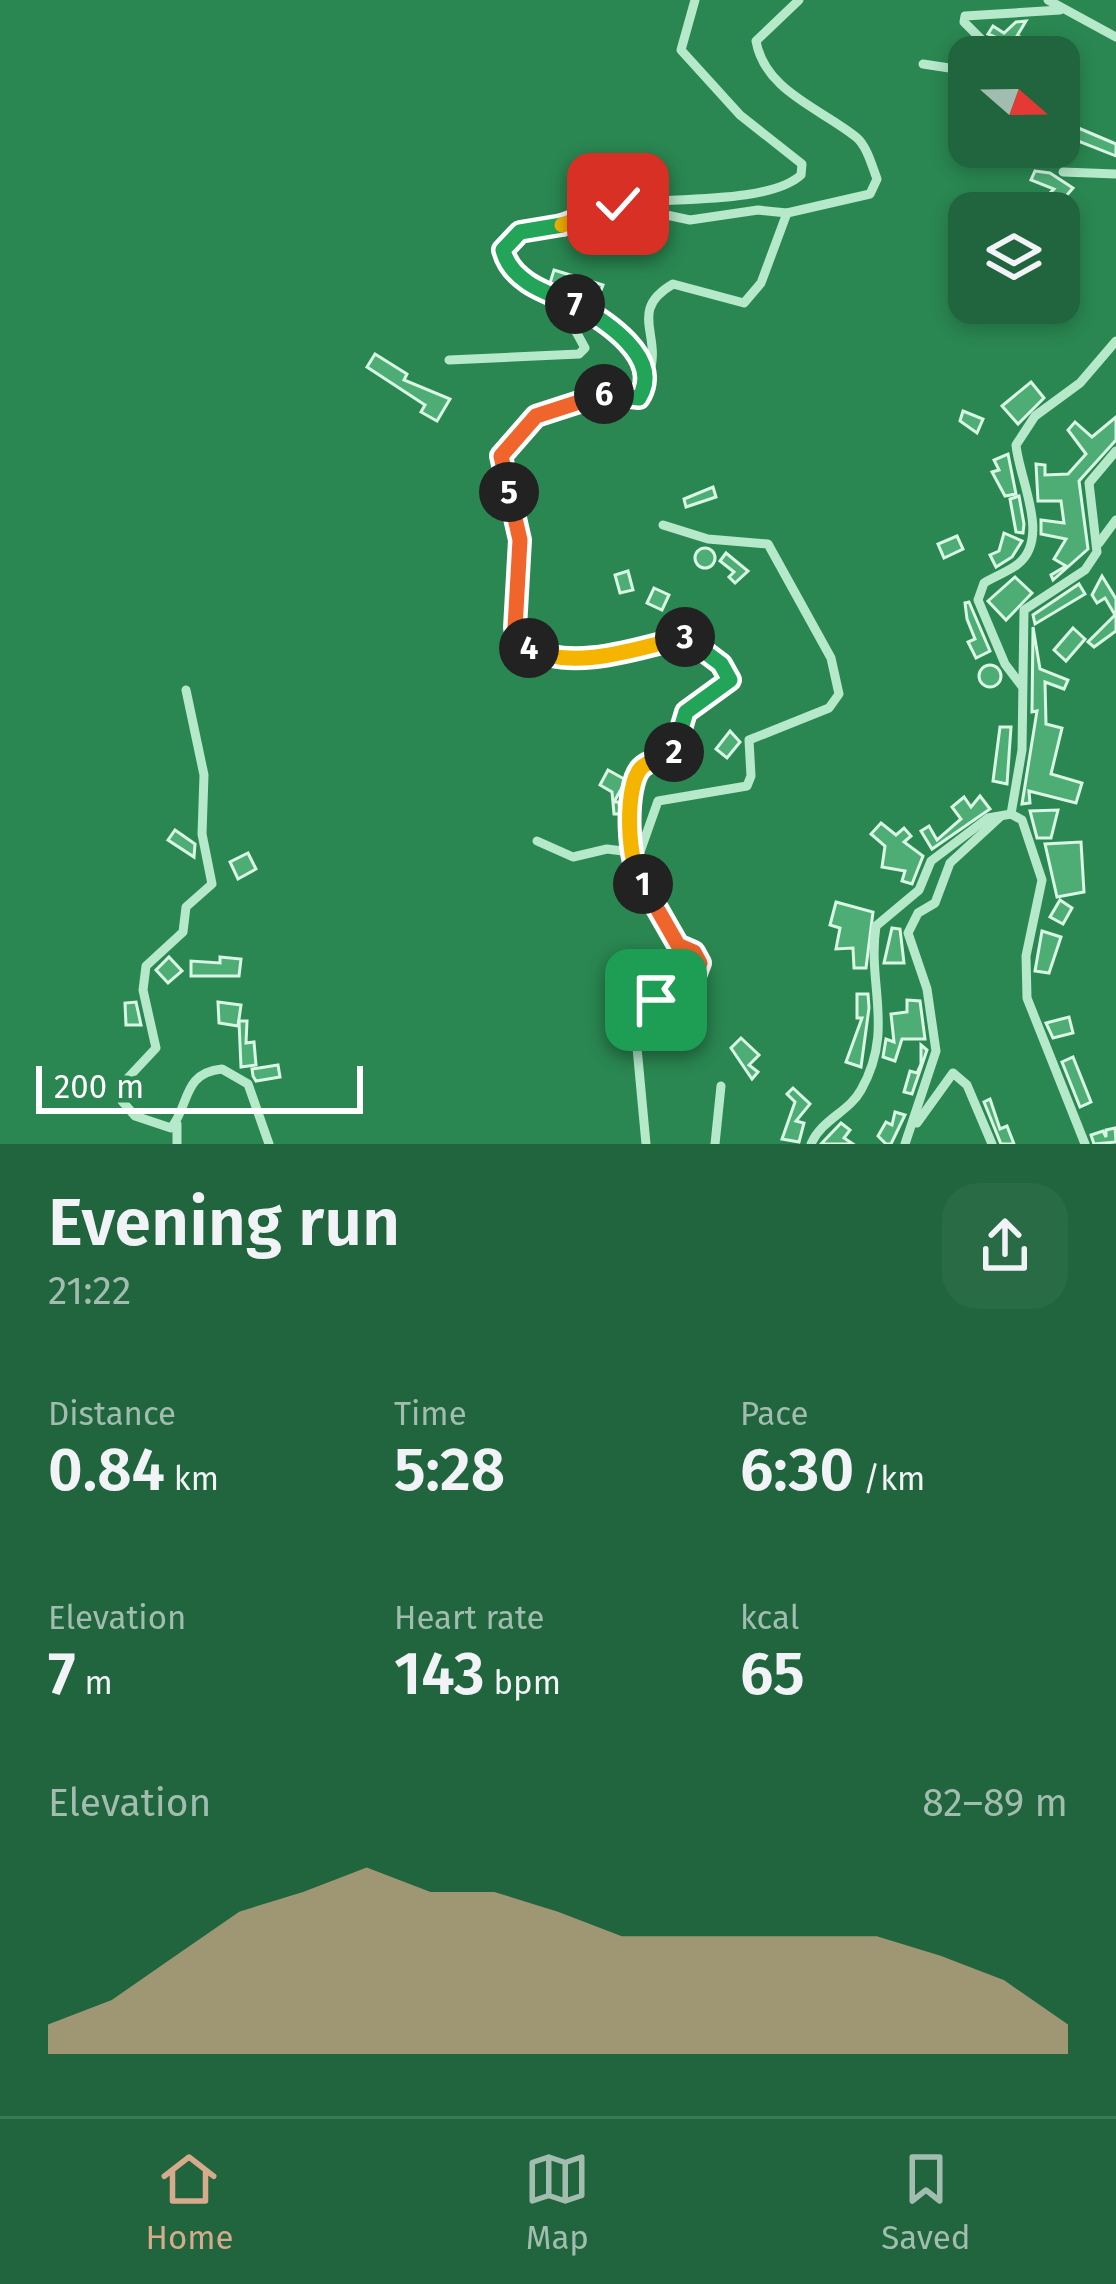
<!DOCTYPE html>
<html lang="en">
<head>
<meta charset="utf-8">
<style>
	body { margin:0; font-family:"Fira Sans",sans-serif; background:#286b44; color:#f1f3f6; height:100vh; display:flex; flex-direction:column; font-size:45px; white-space:nowrap }
	* { box-sizing:border-box; margin:0 }
	p { font-size:39px; color:#a2bdb0 }
	.icon { flex:none; width:66px; height:66px; fill:none; stroke:currentColor; stroke-width:2; stroke-linecap:round; stroke-linejoin:round }
	.map { position:relative; height:1144px; overflow:hidden }
	.sheet { display:flex; flex-direction:column; background:#20653d; flex:1 }
	.sheet>* { flex:none }
	.needle { width:78px; rotate:110deg }
	.fabs { position:absolute; left:948px; top:36px; display:grid; gap:24px }
	.fabs a { display:grid; place-items:center; width:132px; height:132px; border-radius:24px; background:#20653d; box-shadow:0 6px 18px #0003; font-size:60px }
	.scale { position:absolute; left:36px; bottom:30px; width:327px; box-sizing:border-box; padding-left:12px; border:6px solid #fff; border-top:0; font-size:33px; line-height:42px; white-space:nowrap; color:#fff; -webkit-text-stroke:9px #2a8751; paint-order:stroke }
	.pin { position:absolute; display:grid; place-items:center; width:102px; height:102px; color:#fff; margin:-51px; border-radius:24px; box-shadow:0 6px 18px #0006 }
	.km { position:absolute; width:60px; height:60px; margin:-30px; border-radius:50%; background:#222; color:#fff; font-size:33px; line-height:60px; text-align:center }
	.round { display:grid; place-items:center; flex:none; width:126px; height:126px; border-radius:36px; background:#286b44 }
	.headline { display:flex; align-items:center; justify-content:space-between; height:204px; padding:0 48px }
	h1 { font-size:66px; font-weight:600; line-height:90px }
	.figures { display:grid; grid-template-columns:repeat(3,1fr); gap:18px; height:204px; padding:12px 48px }
	.figures div { display:grid; align-content:center }
	.figures b { font-size:60px; font-weight:600 }
	.figures small { font-size:33px; font-weight:400 }
	.figures p { font-size:33px }
	.chart { height:336px; padding:24px 48px }
	.chart p { display:flex; justify-content:space-between }
	.chart svg { width:100%; height:216px; margin-top:12px; fill:#d6ab8b; opacity:.7 }
	.dock { display:flex; justify-content:space-around; align-items:center; height:168px; border-top:3px solid #3d7957; background:#20653d; font-size:33px; color:#a2bdb0 }
	.dock a { display:grid; justify-items:center; gap:6px }
	.dock .on { color:#d6ab8b }
	.map>svg:first-child { display:block }
	.building { fill:#4ead75; stroke:#d9f6e5; stroke-width:3 }
	.lines { fill:none; stroke-linecap:round; stroke-linejoin:round }
	.street { stroke:#b6e8ca; stroke-width:9 }
	.split-1-casing { stroke:#fff; stroke-width:24 }
	.split-2-casing { stroke:#fff; stroke-width:24 }
	.split-3-casing { stroke:#fff; stroke-width:24 }
	.split-4-casing { stroke:#fff; stroke-width:24 }
	.split-5-casing { stroke:#fff; stroke-width:24 }
	.split-6-casing { stroke:#fff; stroke-width:24 }
	.split-7-casing { stroke:#fff; stroke-width:24 }
	.split-8-casing { stroke:#fff; stroke-width:24 }
	.split-9-casing { stroke:#fff; stroke-width:24 }
	.split-1 { stroke:#f0652b; stroke-width:15 }
	.split-2 { stroke:#f5b400; stroke-width:15 }
	.split-3 { stroke:#22a559; stroke-width:15 }
	.split-4 { stroke:#f5b400; stroke-width:15 }
	.split-5 { stroke:#f0652b; stroke-width:15 }
	.split-6 { stroke:#f0652b; stroke-width:15 }
	.split-7 { stroke:#22a559; stroke-width:15 }
	.split-8 { stroke:#22a559; stroke-width:15 }
	.split-9 { stroke:#f5b400; stroke-width:15 }
</style>
</head>
<body>
<div class="map">
<svg width="1116" height="1144" viewBox="0 0 1116 1144">
	<rect width="100%" height="100%" fill="#2a8751"/>
	<g class="building">
		<polygon points="1026,21 1017,36 1026,39 1023,49 988,34 993,26 1004,33 1016,22"/>
		<polygon points="1076,127 1116,144 1116,156 1068,137"/>
		<polygon points="1035,171 1050,173 1073,188 1060,203 1049,194 1054,189 1031,180"/>
		<polygon points="554,270 603,285 599,295 579,287 576,294 559,288 550,283"/>
		<polygon points="375,354 407,374 404,380 450,399 437,421 421,412 425,405 367,367"/>
		<polygon points="1031,382 1044,398 1018,424 1002,406"/>
		<polygon points="963,411 983,419 977,433 960,421"/>
		<polygon points="1116,417 1116,440 1079,481 1088,549 1053,580 1051,575 1066,566 1054,559 1066,539 1041,534 1041,520 1064,523 1061,501 1038,501 1036,464 1045,465 1045,475 1068,474 1086,454 1068,430 1075,422 1092,437"/>
		<polygon points="1008,454 1016,494 1005,496 992,472 999,470 994,460"/>
		<polygon points="713,487 716,497 686,507 684,499"/>
		<polygon points="1019,496 1024,524 1023,533 1016,532 1010,499"/>
		<polygon points="1004,533 1022,541 1012,557 996,567 990,555 999,551"/>
		<polygon points="957,536 963,549 944,558 938,544"/>
		<circle cx="705" cy="558" r="10"/>
		<polygon points="726,553 748,571 735,583 729,577 734,572 720,561"/>
		<polygon points="628,571 633,590 620,593 615,575"/>
		<polygon points="1102,576 1116,599 1116,631 1094,647 1088,642 1115,615 1105,598 1097,603 1092,595"/>
		<polygon points="1015,577 1032,593 1006,620 988,601"/>
		<polygon points="1079,584 1085,594 1035,624 1033,615"/>
		<polygon points="654,588 669,595 662,610 647,603"/>
		<polygon points="969,602 990,651 976,658 968,642 975,639 967,619 965,603"/>
		<polygon points="1033,627 1040,669 1068,680 1064,689 1045,682 1046,724 1062,728 1051,774 1082,783 1076,803 1029,791 1030,803 1022,804 1037,711 1032,712"/>
		<polygon points="1073,628 1085,639 1066,661 1054,650"/>
		<circle cx="990" cy="676" r="11"/>
		<polygon points="1000,727 1011,727 1007,784 993,781"/>
		<polygon points="730,731 740,742 727,758 716,749"/>
		<polygon points="608,770 626,780 614,802 619,802 620,814 614,814 612,792 600,785"/>
		<polygon points="980,796 990,809 932,849 921,831 929,826 937,840 961,819 952,807 964,797 971,807"/>
		<polygon points="1058,810 1051,838 1037,838 1030,811"/>
		<polygon points="881,823 896,835 904,828 911,836 904,842 923,856 912,884 902,881 905,871 882,867 885,846 871,834"/>
		<polygon points="175,830 195,844 194,857 168,840"/>
		<polygon points="1081,842 1084,892 1057,897 1045,844"/>
		<polygon points="248,853 256,869 238,879 230,862"/>
		<polygon points="1060,900 1072,908 1063,924 1050,917"/>
		<polygon points="836,902 873,912 866,968 854,968 853,948 836,949 840,928 830,925"/>
		<polygon points="892,928 900,929 904,963 884,963"/>
		<polygon points="1042,931 1061,937 1049,973 1035,971"/>
		<polygon points="169,957 182,971 168,983 156,970"/>
		<polygon points="220,957 241,959 239,976 191,976 191,961 220,963"/>
		<polygon points="857,994 868,994 869,1008 861,1067 846,1062 862,1018 857,1018"/>
		<polygon points="907,1000 920,1001 925,1039 902,1039 895,1061 883,1057 886,1039 894,1042 891,1014 907,1012"/>
		<polygon points="136,1002 141,1025 126,1025 125,1003"/>
		<polygon points="218,1002 241,1005 238,1026 219,1023"/>
		<polygon points="1069,1017 1073,1033 1053,1038 1046,1023"/>
		<polygon points="239,1021 247,1021 246,1043 254,1042 256,1065 241,1067"/>
		<polygon points="741,1038 759,1055 749,1065 758,1072 752,1079 731,1048"/>
		<polygon points="921,1045 927,1050 912,1094 904,1092 910,1071 917,1073 921,1064"/>
		<polygon points="1073,1057 1091,1102 1080,1107 1062,1062"/>
		<polygon points="278,1065 280,1077 256,1081 253,1076 252,1069"/>
		<polygon points="793,1088 810,1104 796,1121 804,1123 799,1142 782,1139 795,1102 787,1094"/>
		<polygon points="990,1099 1000,1129 1007,1126 1014,1144 1001,1144 984,1102"/>
		<polygon points="895,1112 905,1115 891,1144 886,1144 878,1136 886,1122 892,1125"/>
		<polygon points="841,1123 850,1130 844,1138 853,1144 821,1144"/>
		<polygon points="1115,1128 1116,1142 1094,1144 1091,1135 1103,1131 1106,1137 1106,1130"/>
	</g>
	<g class="lines">
		<g class="street">
			<polyline points="1048,0 1116,37"/>
			<polyline points="999,57 964,22 965,16 1060,10"/>
			<polyline points="923,64 969,71"/>
			<polyline points="1063,172 1116,174"/>
			<polyline points="629,207 690,220 758,210 787,213"/>
			<polyline points="449,360 579,354 585,348 557,297"/>
			<path d="M647 379C666 337 625 312 673 284L744 303 761 283 787 213 870 194 877 179C872 166 867 146 856 137 820 108 765 91 756 41L799 0"/>
			<polyline points="1099,543 1116,520"/>
			<path d="M1021 685 1005 664 978 600 984 583C995 576 1008 572 1018 564 1051 538 1019 479 1016 445L1035 416 1080 383 1116 341"/>
			<path d="M186 690 204 775 202 834 212 884 186 907 183 932 146 966 143 990 156 1048 126 1080 122 1101 135 1116 171 1128C190 1105 182 1073 222 1069L248 1084 269 1144"/>
			<polyline points="1011,814 1022,820 1042,880 1026,956 1027,998 1085,1144"/>
			<polyline points="537,841 573,857 607,849 631,852"/>
			<polyline points="635,866 658,801 747,786 751,776 749,740 829,708 839,694 831,658 768,544 708,539 663,525"/>
			<polyline points="917,1123 953,1073 967,1085 992,1144"/>
			<polyline points="177,1124 177,1144"/>
			<path d="M646 1144 635 1026 661 995 695 976 700 963 664 926 659 907 634 871 628 796 643 765 671 756 686 713 727 685 729 675 684 637C668 642 652 641 636 646 599 656 545 676 518 635L520 540 503 452C538 400 581 396 639 398 683 330 514 300 503 250 511 227 538 231 559 226 580 221 598 207 620 204 664 197 768 205 801 175L802 164 740 115 681 50 695 0"/>
			<polyline points="715,1144 721,1086"/>
			<path d="M811 1144C822 1119 849 1112 861 1090 895 1030 867 985 876 926L919 890 931 861 988 818 1011 814 1022 750 1024 610 1085 570 1097 552 1089 483 1116 451"/>
			<polyline points="905,1144 936,1051 927,989 908,933 918,913 935,903 950,863 1000,817"/>
		</g>
	</g>
	<g class="lines">
		<g class="split-1-casing">
			<polyline id="split-1" points="643,884 678,945 694,952 700,963 695,976 680,980 656,1000"/>
		</g>
		<g class="split-2-casing">
			<path id="split-2" d="M643 884C627 866 624 786 641 768 651 758 664 760 674 752"/>
		</g>
		<g class="split-3-casing">
			<polyline id="split-3" points="674,752 686,712 730,680 721,664 685,637"/>
		</g>
		<g class="split-4-casing">
			<path id="split-4" d="M529 648C573 672 639 648 685 637"/>
		</g>
		<g class="split-5-casing">
			<polyline id="split-5" points="509,492 520,540 515,628 529,648"/>
		</g>
		<g class="split-6-casing">
			<polyline id="split-6" points="509,492 501,456 536,416 604,394"/>
		</g>
		<g class="split-7-casing">
			<path id="split-7" d="M575 304C604 320 664 358 639 398L604 394"/>
		</g>
		<g class="split-8-casing">
			<path id="split-8" d="M562 225 520 232 503 250C511 282 547 293 575 304"/>
		</g>
		<g class="split-9-casing">
			<polyline id="split-9" points="562,225 618,204"/>
		</g>
		<use href="#split-1" class="split-1"/>
		<use href="#split-2" class="split-2"/>
		<use href="#split-3" class="split-3"/>
		<use href="#split-4" class="split-4"/>
		<use href="#split-5" class="split-5"/>
		<use href="#split-6" class="split-6"/>
		<use href="#split-7" class="split-7"/>
		<use href="#split-8" class="split-8"/>
		<use href="#split-9" class="split-9"/>
	</g>
</svg>
<div class="fabs">
<a><svg class="needle" viewBox="-14 -14 28 28"><path d="M0-13l5 13h-10z" fill="#e53935"/><path d="M0 13l5-13h-10z" fill="#a2bdb0"/></svg></a>
<a><svg class="icon" aria-label="layers" viewBox="0 0 24 24"><path d="M12 4l9 5-9 5-9-5zM3 14l9 5 9-5"/></svg></a>
</div>
<div class="scale">200 m</div>
<div class="pin" style="left:656px;top:1000px;background:#1e9e55"><svg class="icon" aria-label="arrive" viewBox="0 0 24 24"><path d="M6 21V4h12l-3 4 3 4H6"/></svg></div>
<div class="pin" style="left:618px;top:204px;background:#d93025"><svg class="icon" aria-label="check" viewBox="0 0 24 24"><path d="M5 12l5 5 9-10"/></svg></div>
<b class="km" style="left:643px;top:884px">1</b>
<b class="km" style="left:674px;top:752px">2</b>
<b class="km" style="left:685px;top:637px">3</b>
<b class="km" style="left:529px;top:648px">4</b>
<b class="km" style="left:509px;top:492px">5</b>
<b class="km" style="left:604px;top:394px">6</b>
<b class="km" style="left:575px;top:304px">7</b>
</div>
<section class="sheet">
<div class="headline"><div><h1>Evening run</h1><p>21:22</p></div><a class="round"><svg class="icon" aria-label="share" viewBox="0 0 24 24"><path d="M12 15V3M7 8l5-5 5 5M5 13v7h14v-7"/></svg></a></div>
<div class="figures">
<div><p>Distance</p><b>0.84<small> km</small></b></div>
<div><p>Time</p><b>5:28</b></div>
<div><p>Pace</p><b>6:30<small> /km</small></b></div>
</div>
<div class="figures">
<div><p>Elevation</p><b>7<small> m</small></b></div>
<div><p>Heart rate</p><b>143<small> bpm</small></b></div>
<div><p>kcal</p><b>65</b></div>
</div>
<div class="chart"><p><span>Elevation</span>82–89 m</p>
<svg viewBox="0 0 160 44" preserveAspectRatio="none"><path d="M0 44V38L10 33L20 24L30 15L40 11L50 6L60 11L70 11L80 15L90 20L100 20L110 20L120 20L130 20L140 24L150 29L160 38V44z"/></svg>
</div>
</section>
<nav class="dock">
<a class="on"><svg class="icon" aria-label="home" viewBox="0 0 24 24"><path d="M3 11l9-7 9 7M6 9v11h12V9"/></svg>Home</a>
<a><svg class="icon" aria-label="map" viewBox="0 0 24 24"><path d="M3 6l6-2 6 2 6-2v14l-6 2-6-2-6 2zM9 4v14M15 6v14"/></svg>Map</a>
<a><svg class="icon" aria-label="saved" viewBox="0 0 24 24"><path d="M7 4h10v16l-5-4-5 4z"/></svg>Saved</a>
</nav>
</body>
</html>
